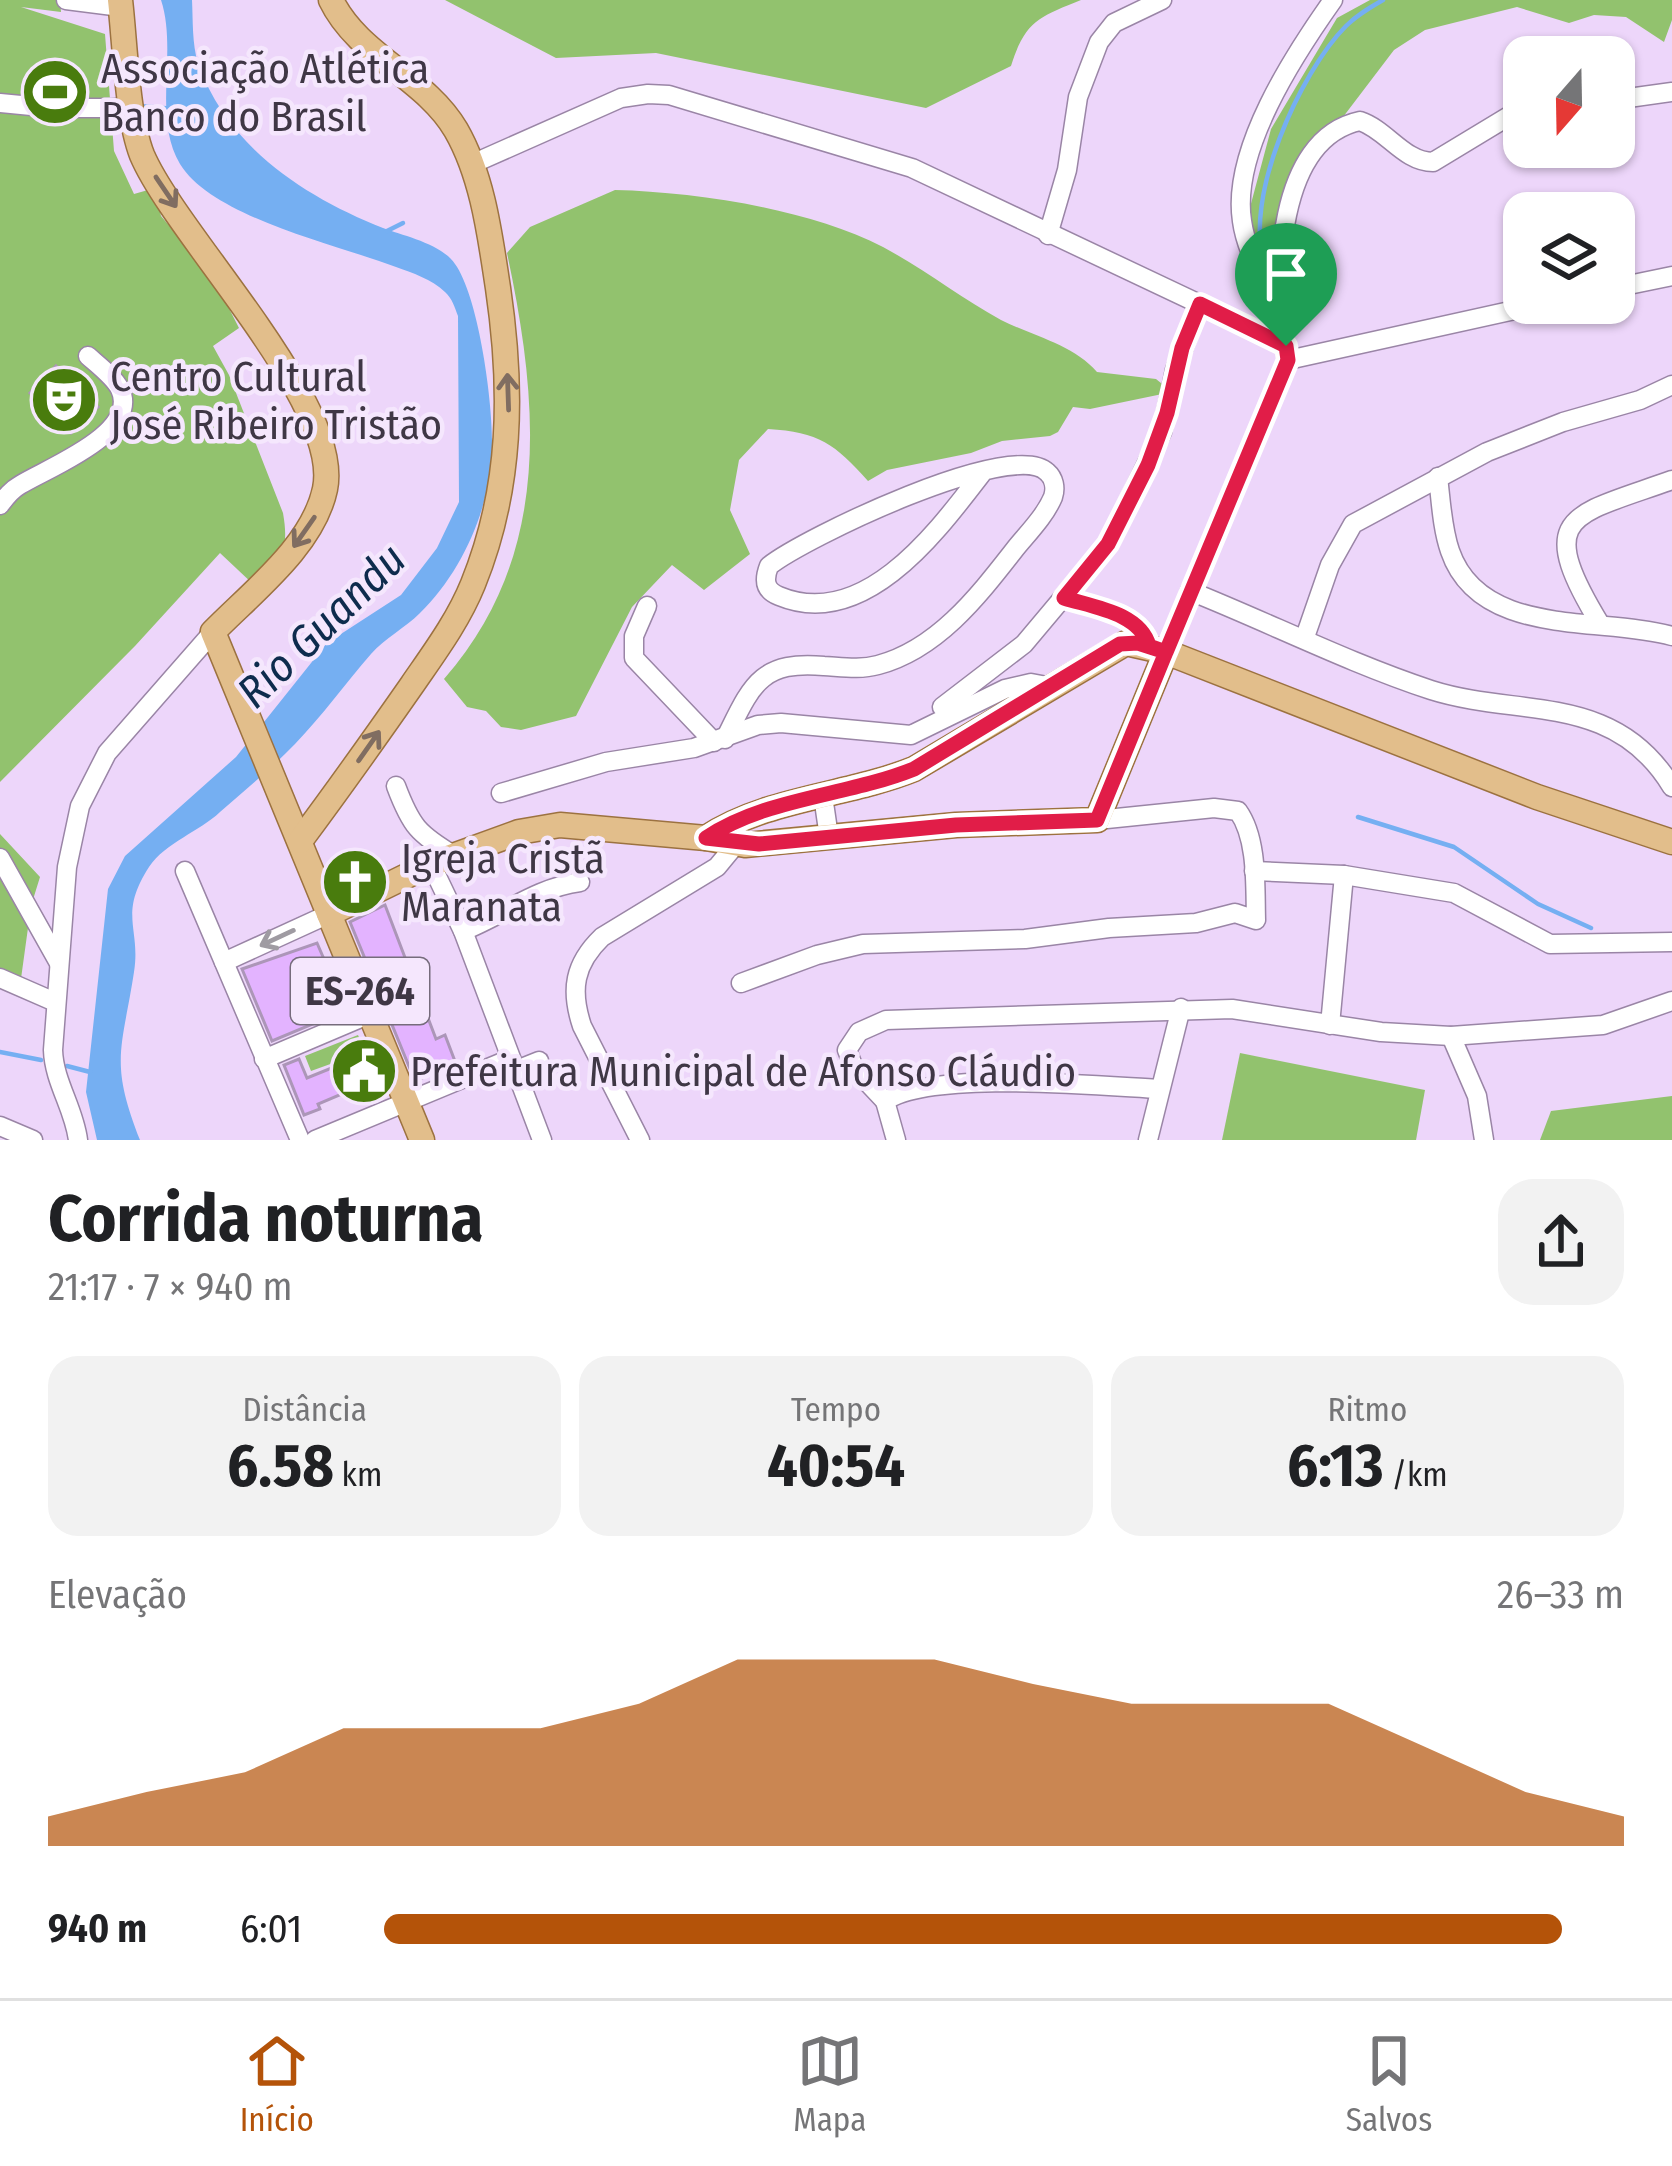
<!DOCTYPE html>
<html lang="pt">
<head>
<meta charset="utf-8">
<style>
	body { margin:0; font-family:"Fira Sans Condensed",sans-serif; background:#f2f2f2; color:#202124; height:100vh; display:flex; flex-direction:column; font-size:45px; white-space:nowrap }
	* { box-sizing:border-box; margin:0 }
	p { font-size:39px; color:#757577 }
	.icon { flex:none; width:66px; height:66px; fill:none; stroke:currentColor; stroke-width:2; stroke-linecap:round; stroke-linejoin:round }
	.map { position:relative; height:1140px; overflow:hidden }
	.panel { display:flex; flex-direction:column; background:#fff; flex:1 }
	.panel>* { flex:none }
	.needle { width:78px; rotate:200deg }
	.controls { position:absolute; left:1503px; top:36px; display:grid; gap:24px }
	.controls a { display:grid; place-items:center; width:132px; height:132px; border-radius:24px; background:#fff; box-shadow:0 3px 9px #0004; font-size:60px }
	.pin { position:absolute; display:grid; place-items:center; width:102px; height:102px; color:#fff; margin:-123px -51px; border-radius:50% 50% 50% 0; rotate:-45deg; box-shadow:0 0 12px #0007 }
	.pin .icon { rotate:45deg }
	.round { display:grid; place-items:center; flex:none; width:126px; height:126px; border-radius:36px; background:#f2f2f2 }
	.head { display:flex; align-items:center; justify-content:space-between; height:204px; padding:0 48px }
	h1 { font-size:66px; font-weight:700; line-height:90px }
	.stats { display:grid; grid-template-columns:repeat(3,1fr); gap:18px; height:204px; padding:12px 48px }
	.stats div { display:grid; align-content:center; border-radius:30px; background:#f2f2f2; text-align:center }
	.stats b { font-size:60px; font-weight:700 }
	.stats small { font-size:33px; font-weight:400 }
	.stats p { font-size:33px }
	.chart { height:336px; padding:24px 48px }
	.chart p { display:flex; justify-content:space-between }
	.chart svg { width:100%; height:216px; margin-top:12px; fill:#b45309; opacity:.7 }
	ul { padding:0 48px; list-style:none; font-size:39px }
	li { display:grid; grid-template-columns:192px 144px 1fr; align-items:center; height:90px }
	li i { height:30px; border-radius:15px; background:#b45309 }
	.tabs { display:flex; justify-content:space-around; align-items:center; height:168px; border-top:3px solid #e0e0e0; background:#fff; font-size:33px; color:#757577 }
	.tabs a { display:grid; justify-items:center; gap:6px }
	.tabs .selected { color:#b45309 }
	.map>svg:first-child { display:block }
	.green { fill:#92c26e }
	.water { fill:#75aff2 }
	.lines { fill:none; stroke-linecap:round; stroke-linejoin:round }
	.stream { stroke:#75aff2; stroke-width:4.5 }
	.building { fill:#e3b3ff; stroke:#ac96b8; stroke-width:3 }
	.minor-casing { stroke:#9a85a6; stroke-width:21 }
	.major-casing { stroke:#9c7240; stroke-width:27 }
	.minor { stroke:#fff; stroke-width:18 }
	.major { stroke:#e2be8b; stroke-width:24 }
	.oneway { stroke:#806d61 }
	.oneway2 { stroke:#9f9ba2 }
	.route-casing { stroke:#fff; stroke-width:24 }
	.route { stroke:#e11d48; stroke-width:15 }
	.labels { text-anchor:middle; stroke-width:9; stroke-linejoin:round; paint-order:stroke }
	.shield { fill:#f5e7fd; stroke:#766c7c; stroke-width:3 }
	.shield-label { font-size:39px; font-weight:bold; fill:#3f3745 }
	.poi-label { font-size:42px; fill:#3f3745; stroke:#f5e7fd; text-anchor:start }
	.water-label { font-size:45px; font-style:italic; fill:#0e2c4d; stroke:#f5e7fd }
</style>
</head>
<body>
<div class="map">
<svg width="1672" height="1140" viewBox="0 0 1672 1140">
	<rect width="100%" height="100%" fill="#edd6fa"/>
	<g class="green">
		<path d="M0 0H60L61 12 21 7 105 34 114 151 134 194 155 188 161 216 214 279 239 328 213 346 229 375 283 513C290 553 280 558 254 585L220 553 135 646 0 782Z"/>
		<path d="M445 0H1081C1039 17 1025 21 1011 66L926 108 656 53 556 58Z"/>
		<polygon points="1370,0 1672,0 1672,20 1664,42 1626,17 1594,15 1569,23 1517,7 1425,30 1394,50 1340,121 1302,159 1270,293 1251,276 1241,241 1271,129 1337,18"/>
		<path d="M615 190C697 192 809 209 883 247 924 269 961 298 1001 320 1033 336 1074 345 1097 372L1156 379 1172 392 1090 409 1073 407 1058 432 1050 436 1002 441 971 453 887 470 868 481C835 444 819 432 768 429L739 460 730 510 750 554 704 590 672 565 632 607 576 716 521 730 501 727 486 711 467 707 444 679C553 555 539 403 507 253L530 227Z"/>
		<polygon points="0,834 40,877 31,906 20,986 0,982"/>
		<polygon points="358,1035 383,1097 365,1104 347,1058 311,1071 305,1056"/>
		<polygon points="1240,1053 1425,1090 1416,1140 1222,1140"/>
		<polygon points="1672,1096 1672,1140 1540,1140 1551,1111"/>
	</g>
	<path class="water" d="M161 0H192C193 20 192 44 198 63 227 147 305 197 383 228 404 236 442 244 455 264 479 297 494 408 492 450 490 509 462 572 420 613 405 628 385 638 371 654 345 684 322 716 295 744 272 768 245 790 220 812 199 832 166 842 149 867 118 915 141 928 134 972 122 1050 109 1061 140 1140H97L86 1092 108 889 125 856 236 757 327 643 401 595 437 548 459 502 458 316C455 308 452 298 445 292 432 279 412 273 396 267 339 245 213 218 180 164 152 117 178 52 161 0Z"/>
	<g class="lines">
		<g class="stream">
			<polyline points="139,106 175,109"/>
			<polyline points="387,231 403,223"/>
			<path d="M1265 264C1242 200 1300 72 1346 26 1357 15 1369 8 1383 0"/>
			<polyline points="1358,817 1454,847 1538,904 1591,928"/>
			<polyline points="0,1052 41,1060"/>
			<polyline points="67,1066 90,1072"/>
		</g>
	</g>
	<g class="building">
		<polygon points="56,366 98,407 71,433 30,393"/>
		<polygon points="385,905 436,1039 445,1035 456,1064 415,1081 350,922"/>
		<polygon points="317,943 346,1010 272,1041 242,969"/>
		<polygon points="299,1059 307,1078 339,1065 349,1091 318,1104 320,1109 304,1115 284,1065"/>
	</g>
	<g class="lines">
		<g class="minor-casing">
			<g id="minor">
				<polyline points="66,0 121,7"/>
				<polyline points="1614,100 1672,92"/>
				<polyline points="0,103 52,108 133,108"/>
				<polyline points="472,164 621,98 648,94 669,95 912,168 1284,344 1288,360"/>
				<polyline points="1048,235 1067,170 1078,97 1099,42 1114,23 1162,0"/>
				<polyline points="1614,288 1672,276"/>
				<path d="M1277 307C1264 280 1246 251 1242 221 1231 151 1294 55 1333 0"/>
				<path d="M1284 344C1275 278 1276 139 1360 121 1387 130 1404 162 1433 162L1524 107"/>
				<polyline points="1288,360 1546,303"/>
				<path d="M1438 477C1441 501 1442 528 1450 551 1480 639 1602 616 1672 636"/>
				<path d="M0 505C6 497 11 490 20 485 47 468 141 433 120 389 114 377 98 365 88 356"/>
				<path d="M1190 591C1270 623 1349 663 1431 690 1519 718 1614 691 1672 787"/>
				<path d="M1064 598C1093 607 1140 613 1149 646"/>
				<polyline points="647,606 634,636 634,658 714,742"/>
				<path d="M1600 624C1533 514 1571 516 1672 480"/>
				<polyline points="1305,637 1330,565 1353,524 1487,452 1563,422 1640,400 1672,385"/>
				<polyline points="1166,652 1288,360"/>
				<polyline points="942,707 1024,644 1108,544 1162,432 1175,370 1200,304"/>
				<path d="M725 739C751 687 759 660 824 666 842 667 860 670 878 665 938 649 979 595 1015 549 1028 533 1045 516 1053 497 1056 488 1054 478 1047 472 1012 438 804 538 769 566 764 579 764 590 779 596 865 632 939 529 983 472"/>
				<path d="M396 786C411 826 418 834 455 856"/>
				<polyline points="501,793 606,762 694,748 758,725 781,723 911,735 1005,689 1031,683 1047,686"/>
				<polyline points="823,796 829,837"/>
				<polyline points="0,858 59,963"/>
				<polyline points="431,864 463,931 542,1140"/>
				<polyline points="185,871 300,1140"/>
				<polyline points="1254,871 1344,875 1454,893 1550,944 1672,942"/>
				<path d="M463 931C504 915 535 888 580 882"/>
				<polyline points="224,962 329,914"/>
				<polyline points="0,978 55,1002"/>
				<path d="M741 983 817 955 863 944 1025 939 1109 928 1196 923 1235 913 1256 920C1255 887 1258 839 1238 811L1214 808 1097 820"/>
				<polyline points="1330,1025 1344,875"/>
				<polyline points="1451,1036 1477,1096 1484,1140"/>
				<polyline points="264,1059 370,1014"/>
				<polyline points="514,1071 539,1061"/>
				<polyline points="885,1101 854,1068 847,1050 859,1032 886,1020 1232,1009 1381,1032 1451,1036 1603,1025 1672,1001"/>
				<path d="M885 1101C931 1070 1100 1086 1160 1089"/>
				<polyline points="885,1101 896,1140"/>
				<polyline points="0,1126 33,1140"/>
				<path d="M78 1140C74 1108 54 1082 53 1050L67 867 80 806 107 753 213 632"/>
				<polyline points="315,1140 510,1059"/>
				<path d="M640 1140 582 1026C570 990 574 964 602 937L717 867 736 844"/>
				<polyline points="1148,1140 1181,1008"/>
			</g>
		</g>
		<g class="major-casing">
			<g id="major">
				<path d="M120 0C125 43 127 117 142 155 176 235 343 403 325 489 313 546 252 592 213 632L422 1140"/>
				<path d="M706 838C766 798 847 796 914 769L1126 643 1166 652 1537 797 1672 842"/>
				<path d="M300 841C338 790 375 738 412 685 434 653 458 621 473 584 512 488 513 390 498 288 490 236 483 177 456 130 425 77 358 56 331 0"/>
				<polyline points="329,914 431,864 519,832 560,825 706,838 745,845 956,825 1097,820 1166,652"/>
			</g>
		</g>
		<use href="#minor" class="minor"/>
		<use href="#major" class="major"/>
	</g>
	<defs><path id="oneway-shaft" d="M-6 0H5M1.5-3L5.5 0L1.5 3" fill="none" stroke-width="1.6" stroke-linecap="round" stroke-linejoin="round" transform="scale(3)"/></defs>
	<g class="oneway">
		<use href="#oneway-shaft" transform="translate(166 192) rotate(56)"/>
		<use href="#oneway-shaft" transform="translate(508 392) rotate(-92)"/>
		<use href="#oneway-shaft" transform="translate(304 532) rotate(125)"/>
		<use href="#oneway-shaft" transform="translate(369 746) rotate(-55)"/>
	</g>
	<use class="oneway2" href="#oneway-shaft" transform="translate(277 938) rotate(155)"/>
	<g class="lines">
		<g class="route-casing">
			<path id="route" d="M1286 346 1288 360 1166 652 1138 643 1120 644 914 769C847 796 765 798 706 838L759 844 956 825 1097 820 1166 652 1149 646C1140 613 1093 607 1064 598L1108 544 1148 465 1167 413 1182 348 1200 304 1286 346"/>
		</g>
		<use href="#route" class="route"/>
	</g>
	<defs>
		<g id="stadium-disc" transform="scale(3.45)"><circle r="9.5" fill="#497c0d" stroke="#f5e7fd"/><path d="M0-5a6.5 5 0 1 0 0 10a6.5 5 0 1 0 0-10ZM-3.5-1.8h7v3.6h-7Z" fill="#fff"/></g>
		<g id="theatre-disc" transform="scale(3.45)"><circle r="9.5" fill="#497c0d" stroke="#f5e7fd"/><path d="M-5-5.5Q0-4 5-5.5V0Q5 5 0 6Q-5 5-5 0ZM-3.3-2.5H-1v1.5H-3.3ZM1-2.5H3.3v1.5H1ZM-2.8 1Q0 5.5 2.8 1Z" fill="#fff"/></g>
		<g id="church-disc" transform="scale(3.45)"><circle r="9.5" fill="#497c0d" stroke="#f5e7fd"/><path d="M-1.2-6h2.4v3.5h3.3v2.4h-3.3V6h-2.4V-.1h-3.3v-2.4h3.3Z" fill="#fff"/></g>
		<g id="civic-disc" transform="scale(3.45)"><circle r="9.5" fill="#497c0d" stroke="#f5e7fd"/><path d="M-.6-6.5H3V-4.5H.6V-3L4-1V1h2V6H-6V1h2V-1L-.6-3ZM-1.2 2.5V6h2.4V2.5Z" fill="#fff"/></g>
	</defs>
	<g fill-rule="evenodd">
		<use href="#stadium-disc" x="55" y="92"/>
		<use href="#theatre-disc" x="64" y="400"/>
		<use href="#church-disc" x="355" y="882"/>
		<use href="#civic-disc" x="364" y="1071"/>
	</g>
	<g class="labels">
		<rect class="shield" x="291" y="958" width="138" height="66" rx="9"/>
		<g class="shield-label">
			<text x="360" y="1005">ES-264</text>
		</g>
		<g class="poi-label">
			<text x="101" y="83">Associação Atlética<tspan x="101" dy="48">Banco do Brasil</tspan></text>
			<text x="110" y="391">Centro Cultural<tspan x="110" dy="48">José Ribeiro Tristão</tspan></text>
			<text x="401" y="873">Igreja Cristã<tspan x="401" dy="48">Maranata</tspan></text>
			<text x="410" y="1086">Prefeitura Municipal de Afonso Cláudio</text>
		</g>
		<g class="water-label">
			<text transform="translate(321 625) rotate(-44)" y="16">Rio Guandu</text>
		</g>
	</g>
</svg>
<div class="controls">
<a><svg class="needle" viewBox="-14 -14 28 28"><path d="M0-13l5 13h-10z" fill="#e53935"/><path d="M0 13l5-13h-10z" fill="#757577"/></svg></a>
<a><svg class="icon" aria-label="layers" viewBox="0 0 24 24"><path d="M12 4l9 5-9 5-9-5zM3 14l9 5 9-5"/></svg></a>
</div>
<div class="pin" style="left:1286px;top:346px;background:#1e9e55"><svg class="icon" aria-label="arrive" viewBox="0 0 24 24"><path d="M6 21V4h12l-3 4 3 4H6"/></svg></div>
</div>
<section class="panel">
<div class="head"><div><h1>Corrida noturna</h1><p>21:17 · 7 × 940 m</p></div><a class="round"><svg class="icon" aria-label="share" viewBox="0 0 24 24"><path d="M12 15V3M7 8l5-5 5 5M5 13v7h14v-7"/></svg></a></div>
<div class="stats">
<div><p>Distância</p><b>6.58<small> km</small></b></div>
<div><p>Tempo</p><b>40:54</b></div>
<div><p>Ritmo</p><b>6:13<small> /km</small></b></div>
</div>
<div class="chart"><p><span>Elevação</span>26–33 m</p>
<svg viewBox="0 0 160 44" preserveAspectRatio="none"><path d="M0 44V38L10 33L20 29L30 20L40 20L50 20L60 15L70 6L80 6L90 6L100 11L110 15L120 15L130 15L140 24L150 33L160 38V44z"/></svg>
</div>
<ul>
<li><b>940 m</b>6:01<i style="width:95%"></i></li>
</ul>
</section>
<nav class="tabs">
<a class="selected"><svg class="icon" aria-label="home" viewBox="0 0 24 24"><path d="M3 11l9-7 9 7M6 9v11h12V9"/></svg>Início</a>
<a><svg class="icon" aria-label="map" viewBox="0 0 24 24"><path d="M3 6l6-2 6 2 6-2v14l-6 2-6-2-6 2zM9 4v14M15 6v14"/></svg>Mapa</a>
<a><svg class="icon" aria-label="saved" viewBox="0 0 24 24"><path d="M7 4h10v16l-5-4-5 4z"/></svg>Salvos</a>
</nav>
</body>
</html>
